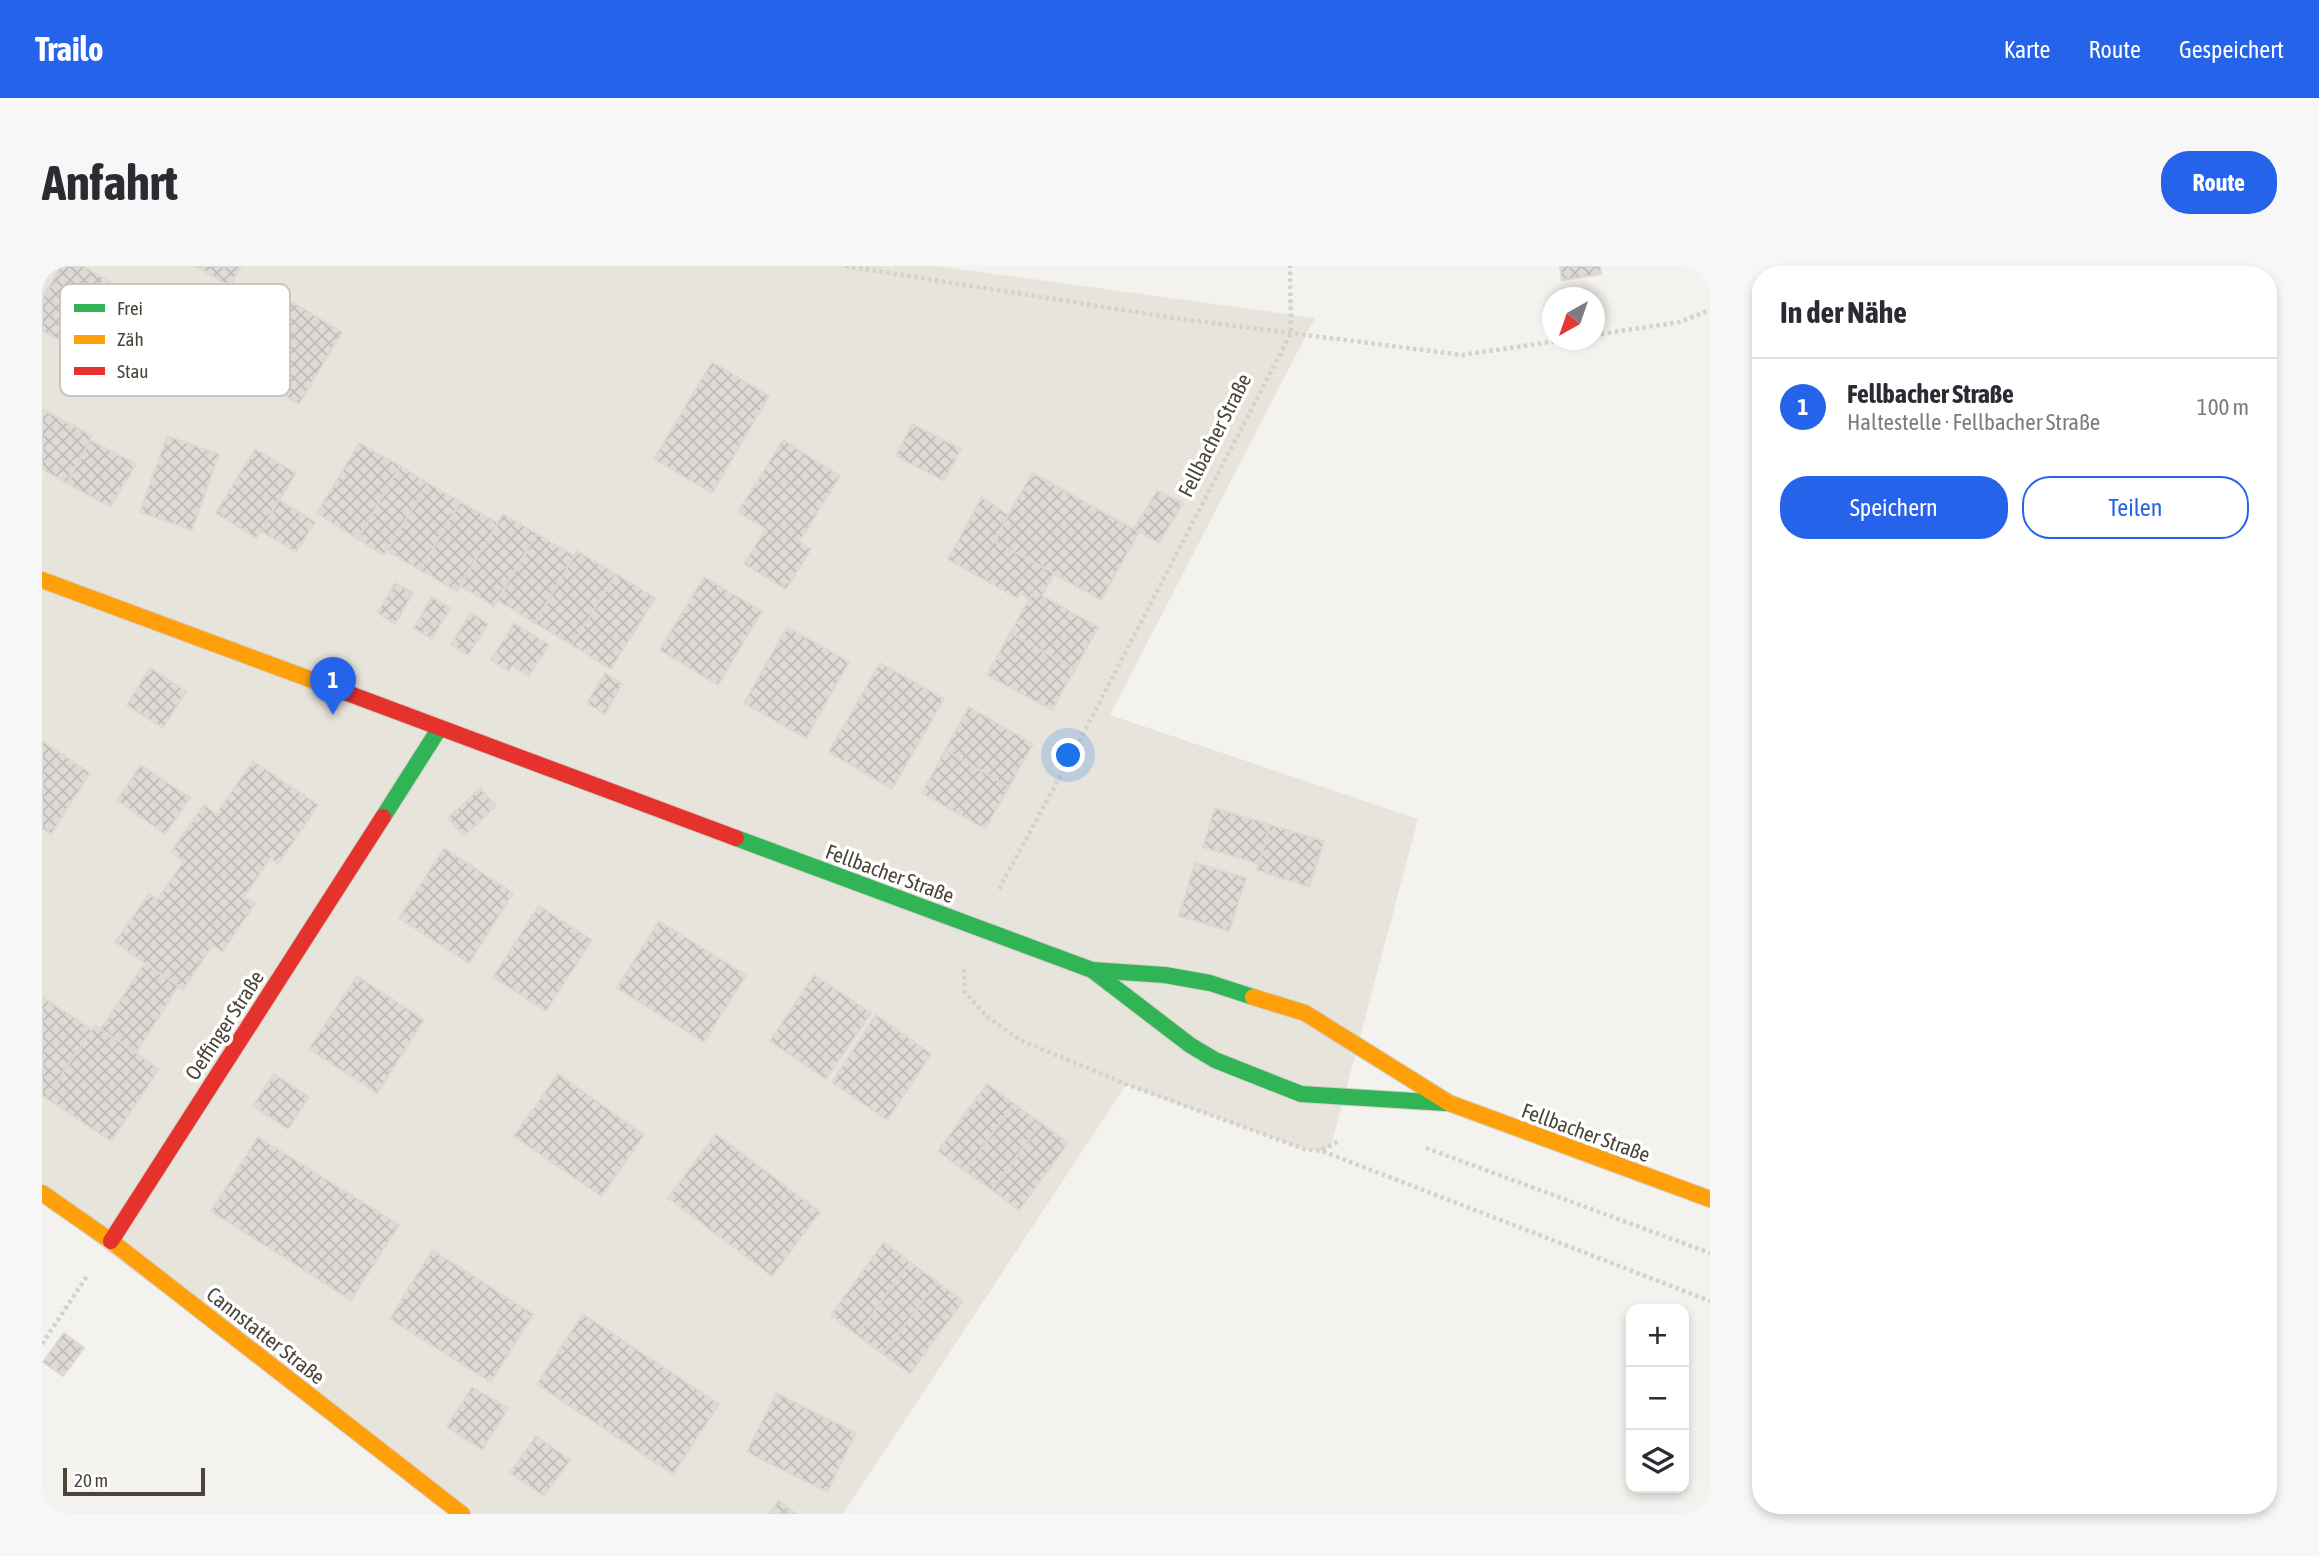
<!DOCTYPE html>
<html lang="de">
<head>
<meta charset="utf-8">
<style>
  body { margin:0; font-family:"Asap Condensed",sans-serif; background:#f7f7f7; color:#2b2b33 }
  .controls { position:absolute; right:21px; bottom:21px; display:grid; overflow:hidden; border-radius:14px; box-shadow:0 4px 10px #0003 }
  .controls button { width:63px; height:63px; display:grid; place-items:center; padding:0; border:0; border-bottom:2px solid #e1e1e2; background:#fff; color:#2b2b33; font:35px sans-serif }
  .compass { position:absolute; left:1500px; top:21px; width:63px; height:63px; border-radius:50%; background:#fff; box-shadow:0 4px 10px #0003; rotate:220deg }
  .scale { position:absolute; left:21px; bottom:18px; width:142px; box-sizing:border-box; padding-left:7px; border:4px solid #4b4439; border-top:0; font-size:19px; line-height:24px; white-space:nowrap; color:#4b4439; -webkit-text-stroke:5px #fff; paint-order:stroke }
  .you { position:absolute; left:1027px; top:490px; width:24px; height:24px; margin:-18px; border:5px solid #fff; border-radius:50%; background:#1a73e8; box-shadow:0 0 0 10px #1a73e833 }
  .badge { display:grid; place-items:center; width:46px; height:46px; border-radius:50%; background:#2563eb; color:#fff; font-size:23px; font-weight:700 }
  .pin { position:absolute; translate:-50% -58px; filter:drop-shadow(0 2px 4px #0008) }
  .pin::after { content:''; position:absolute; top:37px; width:24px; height:21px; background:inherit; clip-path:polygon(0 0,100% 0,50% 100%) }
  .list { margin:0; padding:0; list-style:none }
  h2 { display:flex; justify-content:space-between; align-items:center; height:91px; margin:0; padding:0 28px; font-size:30px }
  h2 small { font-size:23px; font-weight:400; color:#7c7c81 }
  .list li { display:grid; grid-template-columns:46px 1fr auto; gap:21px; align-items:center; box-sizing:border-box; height:98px; padding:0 28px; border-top:2px solid #e1e1e2 }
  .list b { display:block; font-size:26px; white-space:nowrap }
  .list p { margin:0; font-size:23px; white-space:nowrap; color:#7c7c81 }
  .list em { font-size:23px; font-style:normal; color:#7c7c81 }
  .actions { display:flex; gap:14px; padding:21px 28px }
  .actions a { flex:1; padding:16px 0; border:2px solid #2563eb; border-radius:28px; text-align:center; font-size:24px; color:#2563eb }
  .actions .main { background:#2563eb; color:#fff }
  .icon { flex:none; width:38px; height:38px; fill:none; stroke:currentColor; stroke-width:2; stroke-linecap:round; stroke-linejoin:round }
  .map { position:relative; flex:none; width:1668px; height:1248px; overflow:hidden; border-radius:28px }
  header { display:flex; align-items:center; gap:42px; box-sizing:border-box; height:98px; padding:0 35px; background:#2563eb; color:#fff }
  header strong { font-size:33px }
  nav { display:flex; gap:38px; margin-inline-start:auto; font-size:24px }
  .intro { display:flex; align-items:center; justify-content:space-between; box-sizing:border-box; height:168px; padding:0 42px }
  h1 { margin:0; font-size:49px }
  .button { padding:18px 32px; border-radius:28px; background:#2563eb; color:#fff; font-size:24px; font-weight:700 }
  main { display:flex; gap:42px; padding:0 42px }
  aside { flex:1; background:#fff; border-radius:28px; box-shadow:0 4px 10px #0003 }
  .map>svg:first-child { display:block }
  .residential { fill:#e7e4dc }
  .building { fill:url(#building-cross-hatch); stroke:#dcd9d4; stroke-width:2 }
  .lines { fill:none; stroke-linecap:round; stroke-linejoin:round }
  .fast-casing { stroke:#d3cfc5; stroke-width:18 }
  .slow-casing { stroke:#d3cfc5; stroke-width:18 }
  .jam-casing { stroke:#d3cfc5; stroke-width:18 }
  .path { stroke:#d3d2cc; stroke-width:4.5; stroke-dasharray:3.5 3.5; stroke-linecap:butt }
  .fast { stroke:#30b455; stroke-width:16 }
  .slow { stroke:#ff9f0a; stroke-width:16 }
  .jam { stroke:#e5322d; stroke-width:16 }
  .labels { text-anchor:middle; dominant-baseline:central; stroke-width:7; stroke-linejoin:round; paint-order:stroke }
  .street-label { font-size:21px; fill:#4b4439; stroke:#fff }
  .key { fill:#fff; stroke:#c9c7c4; stroke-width:2 }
  .key-label { font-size:19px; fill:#4b4439 }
</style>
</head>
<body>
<header>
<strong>Trailo</strong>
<nav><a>Karte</a><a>Route</a><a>Gespeichert</a></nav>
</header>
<div class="intro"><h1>Anfahrt</h1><a class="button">Route</a></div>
<main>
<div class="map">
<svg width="1668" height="1248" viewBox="0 0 1668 1248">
  <defs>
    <pattern id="building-cross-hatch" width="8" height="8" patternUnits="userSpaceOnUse" patternTransform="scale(1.75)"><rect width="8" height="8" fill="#dedbd6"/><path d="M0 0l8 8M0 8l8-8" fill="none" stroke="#c0bdb8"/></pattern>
  </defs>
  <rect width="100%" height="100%" fill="#f4f2ee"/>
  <path class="residential" d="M0,0H895L1273,52L1068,449L1376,553L1289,880L1280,885L1262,883L1084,819L801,1248H415L0,936Z"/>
  <g class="building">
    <path d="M19,0H40L95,31L57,97L0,64V33Z"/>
    <path d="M154,0H199L188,20Z"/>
    <path d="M1518,0H1558L1559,8L1520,14Z"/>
    <path d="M218,17L300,66L257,138L175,89Z"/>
    <path d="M670,96L727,130L670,227L612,193Z"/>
    <path d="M0,143L50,170L25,217L0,203Z"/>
    <path d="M870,158L919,183L902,215L854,190Z"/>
    <path d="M125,170L177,188L150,264L98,246Z"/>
    <path d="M48,174L94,198L68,241L25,217Z"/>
    <path d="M741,174L798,210L757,276L769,283L744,323L702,298L724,263L696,246Z"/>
    <path d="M317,177L358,200L316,273L275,247Z"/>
    <path d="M213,183L254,207L214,272L174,247Z"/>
    <path d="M358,200L386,217L342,289L316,273Z"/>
    <path d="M990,207L1097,266L1059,334L952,275Z"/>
    <path d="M386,217L418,236L378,304L345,285Z"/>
    <path d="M1115,225L1141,237L1117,277L1092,263Z"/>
    <path d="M940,231L966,249L952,275L1012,307L1000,330L992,325L987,333L978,327L975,332L906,293Z"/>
    <path d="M237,234L273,256L254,286L219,265Z"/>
    <path d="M418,236L456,257L415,325L378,304Z"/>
    <path d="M461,248L495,268L452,340L418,320Z"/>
    <path d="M495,268L532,290L493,357L455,334Z"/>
    <path d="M535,285L574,308L530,379L493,357Z"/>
    <path d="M574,308L613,332L569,403L530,379Z"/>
    <path d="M662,311L720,345L676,419L618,384Z"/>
    <path d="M353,317L371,327L353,358L336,347Z"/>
    <path d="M992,325L1056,361L1033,403L968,367Z"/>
    <path d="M390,331L408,342L390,373L372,362Z"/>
    <path d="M429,347L446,358L426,389L409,378Z"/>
    <path d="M472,357L507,379L487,410L470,400L467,405L449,394Z"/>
    <path d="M745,361L807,396L764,472L702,437Z"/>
    <path d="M968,367L1033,403L1010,444L945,409Z"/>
    <path d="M838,397L902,433L850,523L787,486Z"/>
    <path d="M108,402L144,425L121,462L85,439Z"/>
    <path d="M563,407L580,418L563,448L545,437Z"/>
    <path d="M927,441L991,478L967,521L903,484Z"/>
    <path d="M0,475L48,507L9,568L0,562Z"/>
    <path d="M903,484L967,521L943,563L880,527Z"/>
    <path d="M211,495L276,539L236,598L228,592L202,631L213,638L180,686L171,679L141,723L73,676L107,628L115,634L142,595L129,586L162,539L174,548Z"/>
    <path d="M99,499L148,532L123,568L75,534Z"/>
    <path d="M438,522L454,540L422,570L406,552Z"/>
    <path d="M1173,542L1228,559L1217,598L1161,581Z"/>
    <path d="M1228,559L1282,575L1267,621L1215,604Z"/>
    <path d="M402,582L471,627L427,697L357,652Z"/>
    <path d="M1153,597L1204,612L1187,665L1137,650Z"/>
    <path d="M497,640L550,674L504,745L451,711Z"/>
    <path d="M617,655L704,709L662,776L575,722Z"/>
    <path d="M103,697L136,720L94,787L59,763Z"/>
    <path d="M772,709L829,747L784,813L728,775Z"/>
    <path d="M315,710L382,754L335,827L267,783Z"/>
    <path d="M0,731L50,764L4,832L0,829Z"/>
    <path d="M834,749L889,788L845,854L790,816Z"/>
    <path d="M53,759L117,803L69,875L4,832Z"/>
    <path d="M232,808L267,831L246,863L211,840Z"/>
    <path d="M516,808L602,869L559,930L472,870Z"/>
    <path d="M945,818L972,838L923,905L896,885Z"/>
    <path d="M972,838L999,857L950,924L923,905Z"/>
    <path d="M999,857L1026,877L977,944L950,924Z"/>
    <path d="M674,868L778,946L730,1010L626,932Z"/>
    <path d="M216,871L357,959L309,1034L169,945Z"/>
    <path d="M842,976L868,996L815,1069L789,1049Z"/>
    <path d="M390,984L491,1048L449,1116L348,1053Z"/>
    <path d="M868,996L895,1016L841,1088L815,1069Z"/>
    <path d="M895,1016L921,1035L868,1107L841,1088Z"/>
    <path d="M541,1048L677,1138L631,1208L495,1118Z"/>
    <path d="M22,1067L42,1082L21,1110L1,1096Z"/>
    <path d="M430,1121L466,1142L440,1184L405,1161Z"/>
    <path d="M734,1127L814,1167L785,1226L705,1186Z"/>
    <path d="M494,1170L528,1194L502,1230L468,1207Z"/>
    <path d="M737,1235L754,1248H727Z"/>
  </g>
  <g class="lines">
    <defs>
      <g id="fast">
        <path d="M341,551L397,463"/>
        <path d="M694,572L1050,704L1123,709L1168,717L1211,731"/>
        <path d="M1050,704L1148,779L1173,794L1259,828L1404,837"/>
      </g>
      <g id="slow">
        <path d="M0,314L281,418"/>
        <path d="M1211,731L1263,747L1407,837L1668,933"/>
        <path d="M0,927L69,975L420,1248"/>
      </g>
      <g id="jam">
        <path d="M281,418L694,572"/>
        <path d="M69,975L341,551"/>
      </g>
    </defs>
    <use href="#fast" class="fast-casing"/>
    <use href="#slow" class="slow-casing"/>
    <use href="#jam" class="jam-casing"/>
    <g class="path">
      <path d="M803,0L1132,52L1420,89L1522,74"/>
      <path d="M1552,69L1638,56L1668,44"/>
      <path d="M957,623L1040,470L1249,67L1248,0"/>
      <path d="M922,703L923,726L944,750L978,774L1084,818L1262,883L1280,885L1668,1035"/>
      <path d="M1384,882L1668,987"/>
      <path d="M1280,884L1297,875"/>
      <path d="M0,1078L45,1010"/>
    </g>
    <use href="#fast" class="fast"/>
    <use href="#slow" class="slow"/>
    <use href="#jam" class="jam"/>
  </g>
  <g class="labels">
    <g class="street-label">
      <text transform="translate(1172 169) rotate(-63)">Fellbacher Straße</text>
      <text transform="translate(848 607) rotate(20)">Fellbacher Straße</text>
      <text transform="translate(182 759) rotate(-57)">Oeffinger Straße</text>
      <text transform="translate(1544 866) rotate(20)">Fellbacher Straße</text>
      <text transform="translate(224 1069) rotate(38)">Cannstatter Straße</text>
    </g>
  </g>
  <rect x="18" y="18" width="230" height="112" rx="10" class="key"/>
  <rect x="32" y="38" width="31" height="8" fill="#30b455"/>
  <rect x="32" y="69" width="31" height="9" fill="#ff9f0a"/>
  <rect x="32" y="101" width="31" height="8" fill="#e5322d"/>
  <g class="key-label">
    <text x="75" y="49">Frei</text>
    <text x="75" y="80">Zäh</text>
    <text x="75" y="112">Stau</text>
  </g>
</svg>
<div class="controls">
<button>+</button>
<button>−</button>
<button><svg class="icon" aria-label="layers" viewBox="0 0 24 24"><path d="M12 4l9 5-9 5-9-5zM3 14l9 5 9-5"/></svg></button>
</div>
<svg class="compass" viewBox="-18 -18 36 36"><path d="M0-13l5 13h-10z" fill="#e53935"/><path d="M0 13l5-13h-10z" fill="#7c7c81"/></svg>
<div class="scale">20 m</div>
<div class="you"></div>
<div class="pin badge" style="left:291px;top:449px">1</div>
</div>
<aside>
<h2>In der Nähe<small></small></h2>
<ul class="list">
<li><span class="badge">1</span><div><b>Fellbacher Straße</b><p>Haltestelle · Fellbacher Straße</p></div><em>100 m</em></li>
</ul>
<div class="actions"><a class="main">Speichern</a><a>Teilen</a></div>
</aside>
</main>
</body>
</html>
